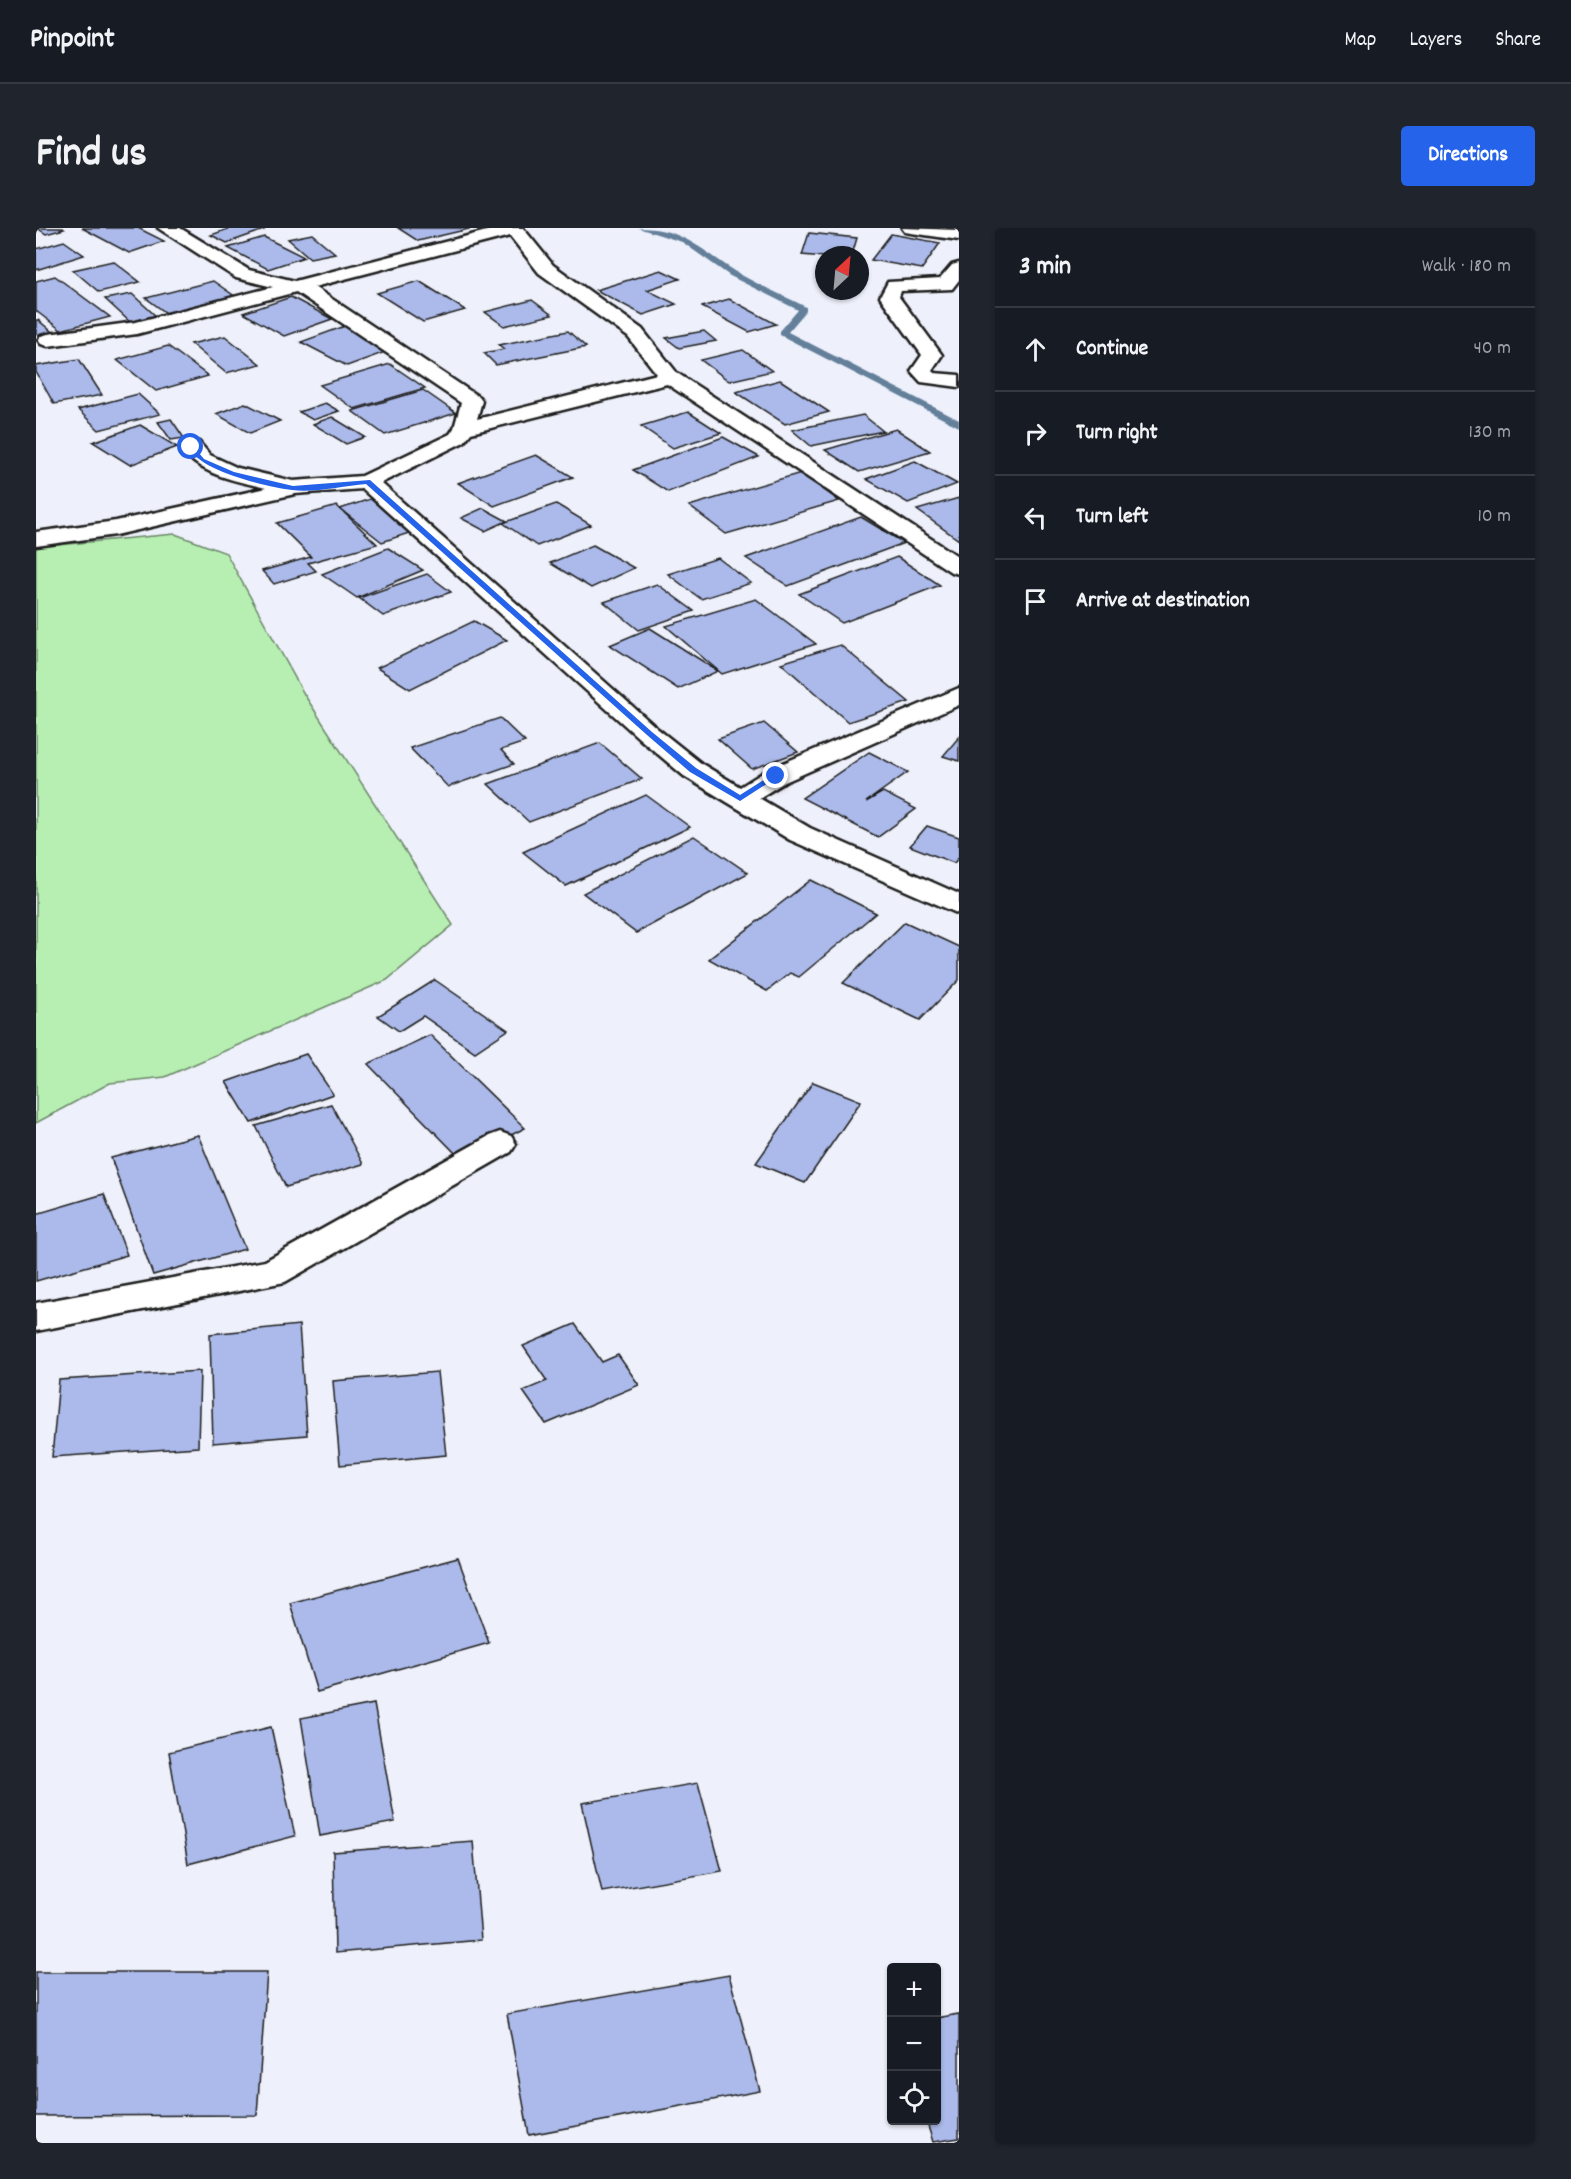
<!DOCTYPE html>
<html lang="en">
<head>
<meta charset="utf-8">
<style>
  body { margin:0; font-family:Dekko,sans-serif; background:#20242c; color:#f1f3f6 }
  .controls { position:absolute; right:18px; bottom:18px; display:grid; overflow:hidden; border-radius:6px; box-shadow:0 2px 4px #0004 }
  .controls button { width:54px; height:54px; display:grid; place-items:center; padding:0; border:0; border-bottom:2px solid #363941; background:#171b24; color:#f1f3f6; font:30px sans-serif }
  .compass { position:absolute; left:779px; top:18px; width:54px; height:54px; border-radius:50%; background:#171b24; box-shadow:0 2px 4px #0004; rotate:26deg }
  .stop { position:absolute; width:18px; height:18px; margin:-14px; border:4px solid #2563eb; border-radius:50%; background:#fff }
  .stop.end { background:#2563eb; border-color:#fff; box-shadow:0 2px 6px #0008 }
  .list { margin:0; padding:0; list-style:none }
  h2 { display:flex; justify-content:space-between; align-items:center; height:78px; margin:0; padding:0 24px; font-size:26px }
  h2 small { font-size:20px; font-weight:400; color:#9ea1a6 }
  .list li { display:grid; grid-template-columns:39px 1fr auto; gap:18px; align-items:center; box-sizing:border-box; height:84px; padding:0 24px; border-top:2px solid #363941 }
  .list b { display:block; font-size:22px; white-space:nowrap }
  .list em { font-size:20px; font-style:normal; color:#9ea1a6 }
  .icon { flex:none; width:33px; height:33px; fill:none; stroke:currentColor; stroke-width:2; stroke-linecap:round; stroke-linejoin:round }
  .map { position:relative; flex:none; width:923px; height:1915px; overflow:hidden; border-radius:6px }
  header { display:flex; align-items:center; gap:36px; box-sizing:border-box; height:84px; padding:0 30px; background:#171b24; border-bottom:2px solid #363941 }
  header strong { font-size:28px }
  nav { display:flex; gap:33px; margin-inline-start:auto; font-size:21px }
  .intro { display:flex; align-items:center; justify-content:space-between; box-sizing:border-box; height:144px; padding:0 36px }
  h1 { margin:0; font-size:42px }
  .button { padding:15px 27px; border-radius:6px; background:#2563eb; color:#fff; font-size:21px; font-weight:700 }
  main { display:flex; gap:36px; padding:0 36px }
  aside { flex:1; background:#171b24; border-radius:6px; box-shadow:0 2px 4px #0004 }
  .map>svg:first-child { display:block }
  .green { fill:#b7efb2; stroke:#6a8667; stroke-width:1.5 }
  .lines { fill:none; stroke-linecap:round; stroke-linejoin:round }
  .stream { fill:#637f9a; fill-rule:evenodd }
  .building { fill:#abbaea; stroke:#1c1c1c; stroke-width:1.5 }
  .street-casing { stroke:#1c1c1c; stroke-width:5 }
  .street { fill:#fff; fill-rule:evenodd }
  .route { fill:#2563eb }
</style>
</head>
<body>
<header>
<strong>Pinpoint</strong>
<nav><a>Map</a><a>Layers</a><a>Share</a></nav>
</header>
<div class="intro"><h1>Find us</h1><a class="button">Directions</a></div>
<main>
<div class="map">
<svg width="923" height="1915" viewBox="0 0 923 1915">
  <rect width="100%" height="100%" fill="#eef1fb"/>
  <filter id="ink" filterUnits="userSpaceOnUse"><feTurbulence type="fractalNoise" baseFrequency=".0167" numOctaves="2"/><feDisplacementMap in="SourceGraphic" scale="12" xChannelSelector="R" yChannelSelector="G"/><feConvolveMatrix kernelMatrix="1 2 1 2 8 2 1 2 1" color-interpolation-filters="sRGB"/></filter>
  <g filter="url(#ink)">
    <path class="green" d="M139,306L190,325L268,466L417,697L351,752L129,849L74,855L0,895V319Z"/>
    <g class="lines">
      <path class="stream" d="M602,0C646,0 664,21 699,43C721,57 747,67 770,79V83L752,104L923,192V199L744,107V103L762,82L694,48L646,14Z"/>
    </g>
    <g class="building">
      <path d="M1,0H26L28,1L10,6Z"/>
      <path d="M46,0H102L128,13L93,25Z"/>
      <path d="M195,0H224L228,2L191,15L175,7Z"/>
      <path d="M362,0H431L433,1L382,13Z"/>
      <path d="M773,5L821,10L816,27H788V29L766,27Z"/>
      <path d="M276,6L299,25L274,30L252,11Z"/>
      <path d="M855,6L904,15L886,41L835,32Z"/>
      <path d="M228,9L268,29L232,41L192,20Z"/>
      <path d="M28,13L48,27L0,42V21Z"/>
      <path d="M77,33L104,54L63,64L37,42Z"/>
      <path d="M625,42L644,51L611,62L640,76L607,87L560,62Z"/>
      <path d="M19,48L74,89L25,102L0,83V53Z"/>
      <path d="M177,53L200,69L133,87L110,70Z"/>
      <path d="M383,53L429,82L387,94L341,65Z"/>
      <path d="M96,66L121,89L95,95L69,71Z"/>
      <path d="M255,69L296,91L248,108L207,85Z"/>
      <path d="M693,71L740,96L713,104L666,79Z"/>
      <path d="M496,72L516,87L468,98L449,84Z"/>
      <path d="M0,92H2L21,108L6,111L0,106Z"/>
      <path d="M309,98L355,122L311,138L265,114Z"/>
      <path d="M532,103L550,119L460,137L448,125L468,121L463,117Z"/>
      <path d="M668,103L680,113L643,120L630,110Z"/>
      <path d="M189,108L224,136L190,145L155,116Z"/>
      <path d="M132,118L172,148L120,163L81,132Z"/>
      <path d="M707,122L736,143L693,153L665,132Z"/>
      <path d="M43,131L66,167L18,176L0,144V138Z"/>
      <path d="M354,136L389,160L318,181L284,157Z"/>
      <path d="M744,152L793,184L749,196L700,164Z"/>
      <path d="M387,162L420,185L349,207L316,183Z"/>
      <path d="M102,166L124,186L63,202L42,182Z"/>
      <path d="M209,175L244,193L214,205L180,186Z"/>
      <path d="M289,175L303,183L277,192L263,184Z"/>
      <path d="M652,184L685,205L637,220L605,198Z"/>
      <path d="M827,187L847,203L775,218L756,202Z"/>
      <path d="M296,189L329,209L310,216L277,196Z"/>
      <path d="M135,191L148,210L135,212L122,194Z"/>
      <path d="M104,197L141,219L94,237L57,214Z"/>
      <path d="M860,201L894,223L823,244L789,222Z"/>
      <path d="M687,209L723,229L632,264L597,242Z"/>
      <path d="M500,227L537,249L458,278L422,255Z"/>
      <path d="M879,233L921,256L872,275L830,251Z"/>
      <path d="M765,245L803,273L690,306L653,278Z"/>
      <path d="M337,270L379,303L346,314L304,281Z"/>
      <path d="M923,270V312L881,282Z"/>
      <path d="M520,276L555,297L501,318L467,295Z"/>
      <path d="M301,278L341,316L272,335L280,343L238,356L226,343L275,329L241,295Z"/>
      <path d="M447,280L471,293L449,303L425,290Z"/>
      <path d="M825,289L868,315L752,358L710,330Z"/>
      <path d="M557,317L598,340L555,360L514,335Z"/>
      <path d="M352,320L387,342L321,370L286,346Z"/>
      <path d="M861,329L904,357L806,395L763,366Z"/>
      <path d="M682,330L715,355L665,371L632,346Z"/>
      <path d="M391,346L415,364L347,388L323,370Z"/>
      <path d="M621,356L658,383L603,402L568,374Z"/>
      <path d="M720,371L780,416L686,446L630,398Z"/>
      <path d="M438,393L471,412L374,461L341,440Z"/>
      <path d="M614,400L682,443L642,461L574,417Z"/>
      <path d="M804,417L873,474L812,494L745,435Z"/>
      <path d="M464,490L489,514L465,522L478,536L412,559L374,520Z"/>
      <path d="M728,495L762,524L716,541L682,511Z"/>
      <path d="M923,509V533L907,528Z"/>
      <path d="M564,515L606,551L493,594L452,556Z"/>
      <path d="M833,524L872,544L830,574L847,564L880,581L842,609L766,570Z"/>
      <path d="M610,567L654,599L530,658L487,624Z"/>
      <path d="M891,598L923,609V629L918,635L874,618Z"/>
      <path d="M658,608L712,645L600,705L547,665Z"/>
      <path d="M775,652L840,685L763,749L754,745L731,763L673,731Z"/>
      <path d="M869,694L923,719V752L884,792L807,755Z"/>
      <path d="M399,752L472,802L439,824L387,788L363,803L342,788Z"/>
      <path d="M394,807L489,900L426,932L332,836Z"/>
      <path d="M270,826L297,866L215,895L190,854Z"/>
      <path d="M777,854L825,873L769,955L720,935Z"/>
      <path d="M295,876L327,936L250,959L220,898Z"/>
      <path d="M162,907L209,1021L117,1047L75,930Z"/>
      <path d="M68,966L91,1027L0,1053V986Z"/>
      <path d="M539,1096L566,1134L582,1127L603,1157L510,1196L487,1163L511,1153L487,1118Z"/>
      <path d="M263,1097L271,1207L177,1215L174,1106Z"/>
      <path d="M164,1143L162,1219L16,1229L23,1152Z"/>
      <path d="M401,1144L410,1227L304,1237L297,1153Z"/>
      <path d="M422,1330L453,1415L281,1464L254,1375Z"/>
      <path d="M338,1476L359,1594L284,1608L265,1490Z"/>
      <path d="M235,1499L259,1608L152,1636L133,1524Z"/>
      <path d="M662,1555L686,1643L566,1664L546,1575Z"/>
      <path d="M437,1613L445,1712L299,1725L297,1624Z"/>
      <path d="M0,1744H231L221,1887L0,1888Z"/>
      <path d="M693,1747L724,1863L493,1907L471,1786Z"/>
      <path d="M923,1786V1910L897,1914L890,1892H900V1790Z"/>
    </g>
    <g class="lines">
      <defs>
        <g id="street">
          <path d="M122,0H144L213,42L259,53L462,0H487L517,37L606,101L641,145L923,329V346L915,344L631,156L435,205L428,214L345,255L622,501L666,536L704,559L731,542L923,460V477L749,554L723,570L774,600L923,666V686L754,612L648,548L604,511L326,261L259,266L80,307L0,318V304L80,293L230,260C198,252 164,248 144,219L147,214L155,213L163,214L174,227L202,240L257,253L326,248L414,206L418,200L425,175L260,64L101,106L12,118L5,116L2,112L5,108L12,106L100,94L237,59L200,50ZM474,8L503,45L592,109L621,146L441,191L446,173L443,169L278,59Z"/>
          <path d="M866,0L923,2V12L875,5L869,4Z"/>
          <path d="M923,35V52L916,61L865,63L863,69L906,127L896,142L898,145L923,147V159L885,154L875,143L886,127L844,69L852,54L904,51L916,37Z"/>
          <path d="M464,904L475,908L480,916L475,924L249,1054L0,1103V1075L229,1033L453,908Z"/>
        </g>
      </defs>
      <use href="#street" class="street-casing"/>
      <use href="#street" class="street"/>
    </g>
  </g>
  <path class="route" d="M153,218H157L168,231L198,244L257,258L334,252L616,504L660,540L704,567L737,546L743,548L704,573L654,544L611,507L330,256C308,258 277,265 256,262C231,259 159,242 153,218Z"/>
</svg>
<div class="controls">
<button>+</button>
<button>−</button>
<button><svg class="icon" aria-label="locate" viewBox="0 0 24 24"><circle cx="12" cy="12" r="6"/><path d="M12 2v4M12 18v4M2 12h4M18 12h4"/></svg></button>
</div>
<svg class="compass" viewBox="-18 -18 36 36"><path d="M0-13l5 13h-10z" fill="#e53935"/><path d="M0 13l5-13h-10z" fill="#9ea1a6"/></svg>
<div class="stop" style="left:155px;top:219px"></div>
<div class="stop end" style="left:740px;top:548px"></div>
</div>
<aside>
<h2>3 min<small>Walk · 180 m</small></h2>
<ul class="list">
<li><svg class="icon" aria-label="ahead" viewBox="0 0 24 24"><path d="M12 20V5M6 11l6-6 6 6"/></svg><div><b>Continue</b></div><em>40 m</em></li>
<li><svg class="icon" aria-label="right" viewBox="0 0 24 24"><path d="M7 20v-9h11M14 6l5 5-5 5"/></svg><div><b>Turn right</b></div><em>130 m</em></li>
<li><svg class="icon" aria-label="left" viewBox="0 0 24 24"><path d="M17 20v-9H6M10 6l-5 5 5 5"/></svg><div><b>Turn left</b></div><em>10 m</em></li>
<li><svg class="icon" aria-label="arrive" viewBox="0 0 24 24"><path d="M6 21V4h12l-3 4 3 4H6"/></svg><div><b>Arrive at destination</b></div></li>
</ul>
</aside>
</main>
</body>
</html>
